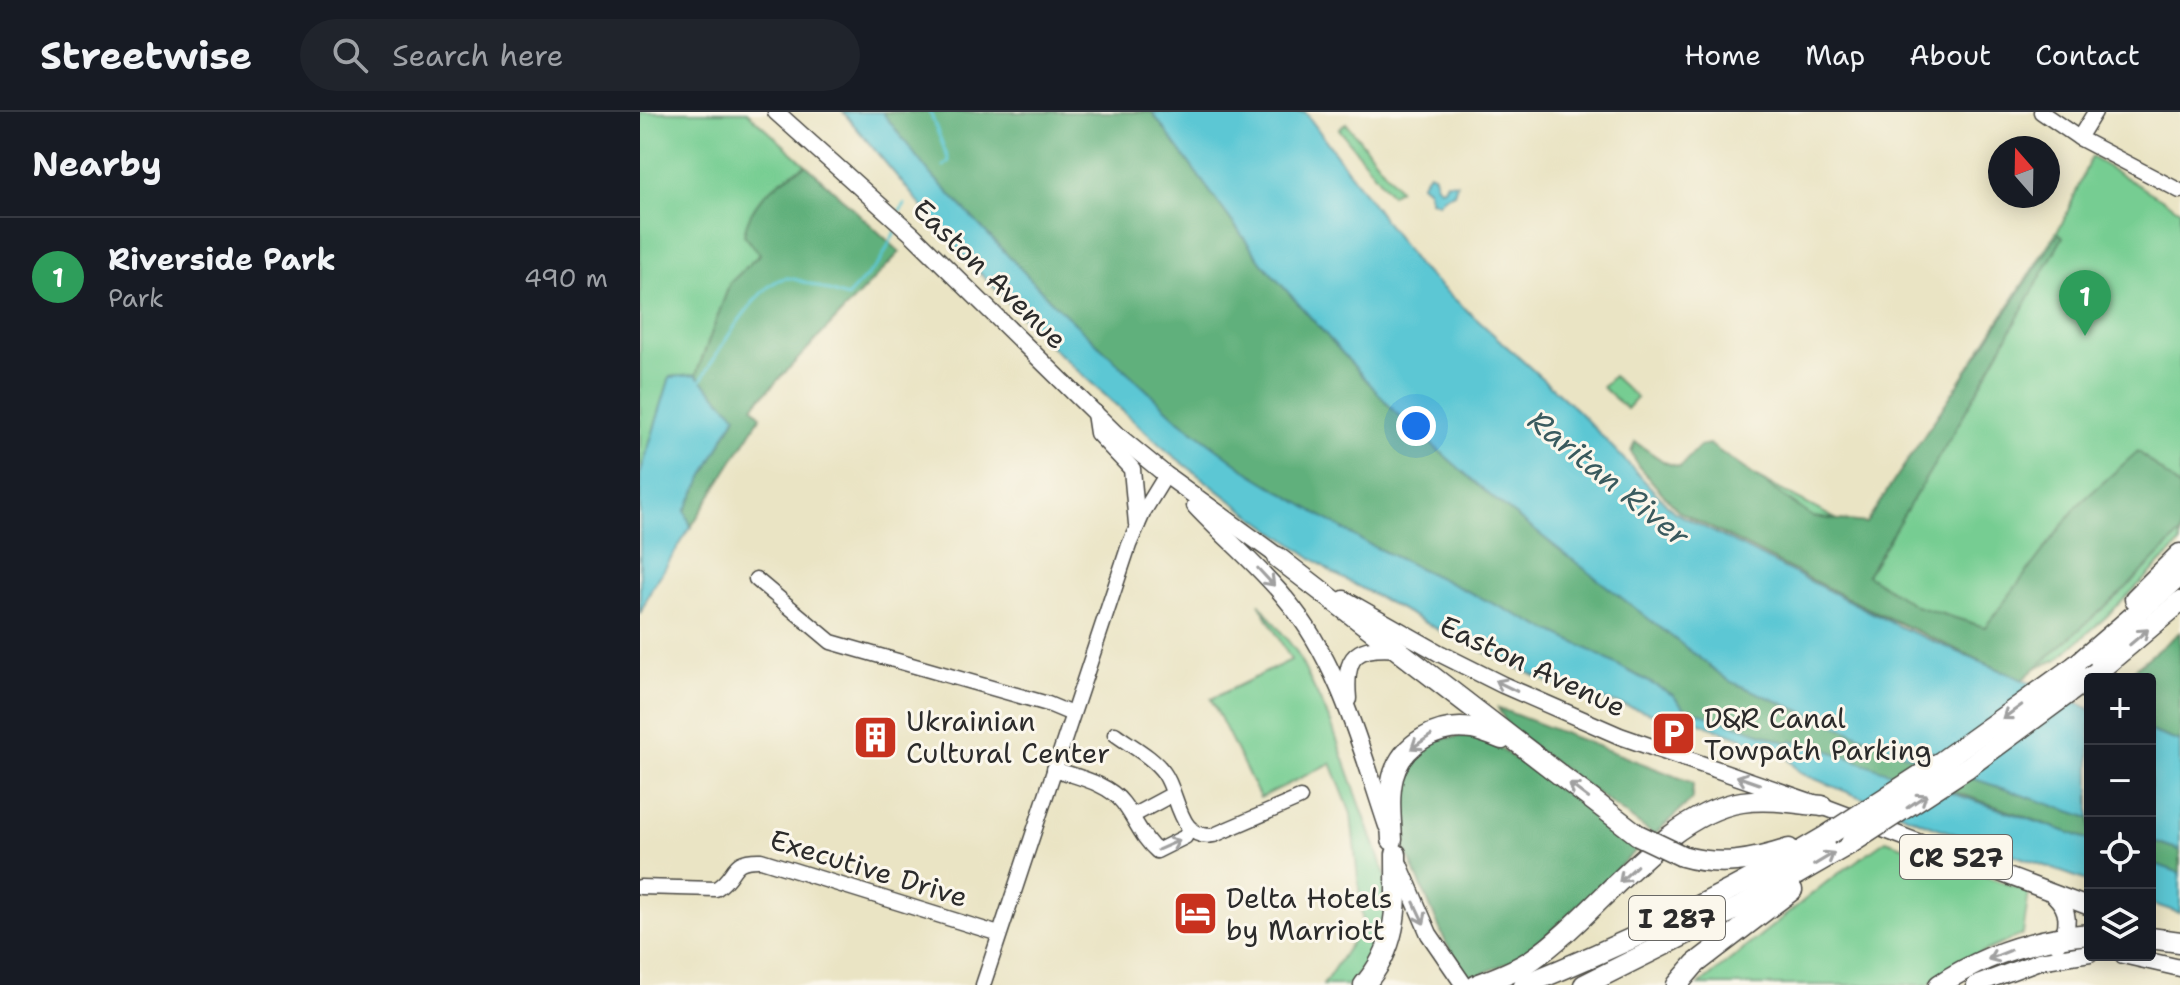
<!DOCTYPE html>
<html lang="en">
<head>
<meta charset="utf-8">
<style>
  body { margin:0; font-family:"Shantell Sans",sans-serif; background:#20242c; color:#f1f3f6 }
  .controls { position:absolute; right:24px; bottom:24px; display:grid; overflow:hidden; border-radius:8px; box-shadow:0 4px 20px #0003 }
  .controls button { width:72px; height:72px; display:grid; place-items:center; padding:0; border:0; border-bottom:2px solid #363941; background:#171b24; color:#f1f3f6; font:40px sans-serif }
  .compass { position:absolute; left:1348px; top:24px; width:72px; height:72px; border-radius:50%; background:#171b24; box-shadow:0 4px 20px #0003; rotate:340deg }
  .you { position:absolute; left:776px; top:314px; width:28px; height:28px; margin:-20px; border:6px solid #fff; border-radius:50%; background:#1a73e8; box-shadow:0 0 0 12px #1a73e833 }
  .badge { display:grid; place-items:center; width:52px; height:52px; border-radius:50%; background:#0b8043; color:#fff; font-size:26px; font-weight:700 }
  .pin { position:absolute; translate:-50% -66px; filter:drop-shadow(0 2px 4px #0008) }
  .pin::after { content:''; position:absolute; top:42px; width:28px; height:24px; background:inherit; clip-path:polygon(0 0,100% 0,50% 100%) }
  .list { margin:0; padding:0; list-style:none }
  h2 { display:flex; justify-content:space-between; align-items:center; height:104px; margin:0; padding:0 32px; font-size:34px }
  h2 small { font-size:26px; font-weight:400; color:#9ea1a6 }
  .list li { display:grid; grid-template-columns:52px 1fr auto; gap:24px; align-items:center; box-sizing:border-box; height:120px; padding:0 32px; border-top:2px solid #363941 }
  .list b { display:block; font-size:30px; white-space:nowrap }
  .list p { margin:0; font-size:26px; white-space:nowrap; color:#9ea1a6 }
  .list em { font-size:26px; font-style:normal; color:#9ea1a6 }
  .icon { flex:none; width:44px; height:44px; fill:none; stroke:currentColor; stroke-width:2; stroke-linecap:round; stroke-linejoin:round }
  .map { position:relative; flex:none; width:1540px; height:873px; overflow:hidden }
  header { display:flex; align-items:center; gap:48px; box-sizing:border-box; height:112px; padding:0 40px; background:#171b24; border-bottom:2px solid #363941 }
  header strong { font-size:38px }
  nav { display:flex; gap:44px; margin-inline-start:auto; font-size:28px }
  .search { width:560px; height:72px; background:#20242c; display:flex; align-items:center; gap:20px; box-sizing:border-box; padding:0 28px; border-radius:44px; color:#9ea1a6; font-size:30px }
  main { display:flex }
  aside { flex:1; background:#171b24 }
  .map>svg:first-child { display:block }
  .green { fill:#76cd92; stroke:#507c5e; stroke-width:2 }
  .forest { fill:#60b07c; stroke:#466e54; stroke-width:2 }
  .water { fill:#5bc7d4; stroke:#437980; stroke-width:2 }
  .lines { fill:none; stroke-linecap:round; stroke-linejoin:round }
  .stream { stroke:#5bc7d4; stroke-width:3 }
  .minor-casing { stroke:#484742; stroke-width:17 }
  .major-casing { stroke:#484742; stroke-width:19 }
  .highway-casing { stroke:#484742; stroke-width:23 }
  .minor { stroke:#fff; stroke-width:14 }
  .major { stroke:#fff; stroke-width:16 }
  .highway { stroke:#fff; stroke-width:20 }
  .highway-bridge-casing { stroke:#484742; stroke-width:23; stroke-linecap:butt }
  .highway-bridge { stroke:#fff; stroke-width:20 }
  .oneway { stroke:#a0a0a0 }
  .labels { text-anchor:middle; dominant-baseline:central; stroke-width:6; stroke-linejoin:round; paint-order:stroke }
  .shield { fill:#fbf7ec; stroke:#696865; stroke-width:2 }
  .shield-label { font-size:26px; font-weight:bold; fill:#2b2b2b }
  .street-label { font-size:28px; fill:#2b2b2b; stroke:#fbf7ec }
  .poi-label { font-size:28px; fill:#2b2b2b; stroke:#fbf7ec; text-anchor:start }
  .water-label { font-size:30px; font-style:italic; fill:#395a5e; stroke:#fbf7ec }
</style>
</head>
<body>
<header>
<strong>Streetwise</strong>
<div class="search"><svg class="icon" aria-label="search" viewBox="0 0 24 24"><circle cx="10" cy="10" r="6"/><path d="M15 15l6 6"/></svg>Search here</div>
<nav><a>Home</a><a>Map</a><a>About</a><a>Contact</a></nav>
</header>
<main>
<aside>
<h2>Nearby<small></small></h2>
<ul class="list">
<li><span class="badge" style="background:#2e9e5b">1</span><div><b>Riverside Park</b><p>Park</p></div><em>490 m</em></li>
</ul>
</aside>
<div class="map">
<svg width="1540" height="873" viewBox="0 0 1540 873">
  <rect width="100%" height="100%" fill="#fbf7ec"/>
  <filter id="ink" filterUnits="userSpaceOnUse"><feTurbulence type="fractalNoise" baseFrequency=".0125" numOctaves="2"/><feDisplacementMap in="SourceGraphic" scale="16" xChannelSelector="R" yChannelSelector="G"/><feConvolveMatrix kernelMatrix="1 2 1 2 8 2 1 2 1" color-interpolation-filters="sRGB"/></filter>
  <filter id="wash" filterUnits="userSpaceOnUse"><feTurbulence type="fractalNoise" baseFrequency=".006" numOctaves="4" result="noise"/><feDisplacementMap in="SourceGraphic" scale="32" xChannelSelector="R" yChannelSelector="G"/><feGaussianBlur stdDeviation="1.8" result="paint"/><feColorMatrix in="noise" values="0 0 0 0 0 0 0 0 0 0 0 0 0 0 0 0 0 1.4 0 .05"/><feComposite in="paint" operator="in"/></filter>
  <g filter="url(#wash)">
    <rect width="100%" height="100%" fill="#eae4c4"/>
    <g class="green">
      <path d="M0,0H107L166,53C137,69 110,89 105,123L120,142L90,171L56,263L30,265L0,363Z"/>
      <path d="M706,11L759,77L751,83L699,17Z"/>
      <path d="M1451,45L1540,98V432L1466,505L1418,547L1379,562L1221,495L1032,389L1069,340L1222,421L1424,108Z"/>
      <path d="M973,264L997,286L987,297L962,275Z"/>
      <path d="M619,491L656,539L691,611L750,777L746,821L710,873H683L723,813L711,702L691,651L620,686L571,587L651,548Z"/>
      <path d="M1246,728L1389,780L1383,822L1339,842L1287,873H1059L1188,769Z"/>
    </g>
    <g class="forest">
      <path d="M242,0H512L623,152L754,299L853,386L1089,569L1279,648L1450,706V728L1324,683L1148,631L1042,595L1033,583L944,535L726,431L610,361L540,309L413,191L287,58Z"/>
      <path d="M166,53L260,140L113,294L121,304L51,415L45,399L96,304L56,263L90,171L120,142L104,123C110,89 137,69 166,53Z"/>
      <path d="M1419,121L1423,125L1314,320L1227,463L1276,494L1345,515L1438,393L1498,339L1540,376V422L1486,476L1382,568L1223,494L1038,399L998,354L991,340L995,330L1026,351L1040,355L1060,334L1069,332L1173,405L1226,411Z"/>
      <path d="M1540,520V630L1510,619V567H1482Z"/>
      <path d="M858,596L1053,671L1052,687L1014,723L871,619Z"/>
      <path d="M839,622L1001,734L886,843L830,867L806,831L761,727L766,675L774,646L799,627Z"/>
      <path d="M1510,728L1540,738V761L1510,750Z"/>
    </g>
    <g class="water">
      <path d="M203,0H242L287,58L413,191L540,309L610,361L726,431L944,535L1033,583L1043,595L1148,631L1152,628C1189,636 1222,652 1257,663C1322,684 1386,706 1450,728V770L1284,711L1160,661L1144,642L1040,603L1032,607L919,575L810,524L693,461L593,390L527,339L407,231L321,141Z"/>
      <path d="M512,0H665L778,154L938,299L1034,400L1258,514L1450,597V706L1279,648L1089,569L853,386L754,299L623,152Z"/>
      <path d="M789,61L795,64L796,73L800,77L804,76L807,70L817,71L814,81L804,85L798,91L790,88L788,78L781,72Z"/>
      <path d="M56,263L96,303L45,399L51,415L11,478L0,502V363L30,265Z"/>
      <path d="M1510,619L1540,630V738L1510,728Z"/>
      <path d="M1510,750L1540,761V801L1510,791Z"/>
    </g>
    <g class="lines">
      <g class="stream">
        <path d="M290,0L309,49L304,54"/>
        <path d="M260,99L265,92"/>
        <path d="M61,268C74,246 120,166 147,166C159,166 193,181 207,185L240,150L255,120"/>
      </g>
    </g>
  </g>
  <g filter="url(#ink)">
    <g class="lines">
      <defs>
        <g id="minor">
          <path d="M1401,0L1439,26L1540,79"/>
          <path d="M1439,26L1455,0"/>
          <path d="M116,467L191,530L408,592L432,602"/>
          <path d="M475,622C491,634 513,645 524,661C539,681 538,730 574,723L660,686"/>
          <path d="M414,657C437,665 468,671 483,691C496,708 501,725 517,739L545,725L550,716"/>
          <path d="M492,704L533,682"/>
          <path d="M0,775L76,777C99,762 88,747 121,748L359,822"/>
          <path d="M343,873L489,433L504,399L526,363"/>
        </g>
        <g id="major">
          <path d="M136,0L273,123L476,322L526,363L647,451"/>
          <path d="M455,301L458,321L492,357L497,412"/>
          <path d="M555,394C584,425 618,453 645,486C699,549 721,637 747,714"/>
          <path d="M704,487L799,541L863,573L980,624L1182,694L1450,795"/>
          <path d="M708,587C704,542 716,533 760,537"/>
          <path d="M759,752L789,822L824,873"/>
          <path d="M1414,783C1430,798 1431,815 1417,832"/>
          <path d="M1483,843L1540,856"/>
          <path d="M1335,873L1399,849L1450,841"/>
        </g>
        <g id="highway">
          <path d="M637,445L998,723"/>
          <path d="M1495,487L1540,442"/>
          <path d="M1435,554L1540,464"/>
          <path d="M1457,560L1540,490"/>
          <path d="M752,728C751,707 748,685 753,665C762,631 798,612 832,617C842,619 852,623 862,627"/>
          <path d="M1042,744C1080,755 1112,749 1149,737"/>
          <path d="M1510,826L1540,830"/>
          <path d="M724,873C760,832 756,792 756,742"/>
          <path d="M837,873C855,866 876,859 893,847C957,803 1024,702 1102,690C1128,686 1156,691 1182,694"/>
          <path d="M884,873C990,830 1091,781 1188,723"/>
          <path d="M944,873L1100,795L1211,731"/>
          <path d="M1037,873L1055,852L1152,778"/>
          <path d="M1299,873C1344,843 1396,826 1450,822"/>
        </g>
      </defs>
      <use href="#minor" class="minor-casing"/>
      <use href="#major" class="major-casing"/>
      <use href="#highway" class="highway-casing"/>
      <use href="#minor" class="minor"/>
      <use href="#major" class="major"/>
      <use href="#highway" class="highway"/>
      <defs>
        <g id="highway-bridge">
          <path d="M998,723L1042,744"/>
          <path d="M1188,723L1301,650L1435,554"/>
          <path d="M1211,731L1328,655L1457,560"/>
        </g>
      </defs>
      <use href="#highway-bridge" class="highway-bridge-casing"/>
      <use href="#highway-bridge" class="highway-bridge"/>
    </g>
    <defs><path id="oneway-shaft" d="M-6 0H5M1.5-3L5.5 0L1.5 3" fill="none" stroke-width="1.6" stroke-linecap="round" stroke-linejoin="round" transform="scale(2)"/></defs>
    <g class="oneway">
      <use href="#oneway-shaft" transform="translate(626 465) rotate(47)"/>
      <use href="#oneway-shaft" transform="translate(1499 525) rotate(-40)"/>
      <use href="#oneway-shaft" transform="translate(866 574) rotate(-154)"/>
      <use href="#oneway-shaft" transform="translate(1372 600) rotate(144)"/>
      <use href="#oneway-shaft" transform="translate(781 630) rotate(146)"/>
      <use href="#oneway-shaft" transform="translate(1108 668) rotate(-161)"/>
      <use href="#oneway-shaft" transform="translate(939 679) rotate(-143)"/>
      <use href="#oneway-shaft" transform="translate(1277 689) rotate(-34)"/>
      <use href="#oneway-shaft" transform="translate(529 733) rotate(-24)"/>
      <use href="#oneway-shaft" transform="translate(1184 747) rotate(-31)"/>
      <use href="#oneway-shaft" transform="translate(988 762) rotate(137)"/>
      <use href="#oneway-shaft" transform="translate(779 801) rotate(65)"/>
      <use href="#oneway-shaft" transform="translate(1359 843) rotate(158)"/>
    </g>
  </g>
  <defs>
    <symbol id="parking-square" viewBox="-11 -11 22 22"><rect x="-9" y="-9" width="18" height="18" rx="4" fill="#c8321e" stroke="#fbf7ec"/><path d="M-3.5-5.5H1a3.5 3.5 0 0 1 0 7H-1V5.5H-3.5ZM-1-3.4V-.6H.8a1.4 1.4 0 0 0 0-2.8Z" fill="#fff"/></symbol>
    <symbol id="building-square" viewBox="-11 -11 22 22"><rect x="-9" y="-9" width="18" height="18" rx="4" fill="#c8321e" stroke="#fbf7ec"/><path d="M-4-6H4V6H1V3H-1V6H-4ZM-2.5-4.3h1.7v1.8h-1.7ZM.8-4.3h1.7v1.8H.8ZM-2.5-1h1.7V.8h-1.7ZM.8-1h1.7V.8H.8Z" fill="#fff"/></symbol>
    <symbol id="hotel-square" viewBox="-11 -11 22 22"><rect x="-9" y="-9" width="18" height="18" rx="4" fill="#c8321e" stroke="#fbf7ec"/><path d="M-6-4.5h1.5V1H6V5H4.5V3h-9V5H-6ZM-4 0a1.8 1.8 0 1 1 3.6 0ZM.5 0V-2.5h3Q6-2.5 6 0Z" fill="#fff"/></symbol>
  </defs>
  <g fill-rule="evenodd">
    <use href="#parking-square" x="1008" y="596" width="51" height="51"/>
    <use href="#building-square" x="210" y="600" width="51" height="51"/>
    <use href="#hotel-square" x="530" y="776" width="51" height="51"/>
  </g>
  <g class="labels">
    <g class="shield">
      <rect x="1260" y="723" width="112" height="44" rx="6"/>
      <rect x="989" y="784" width="96" height="44" rx="6"/>
    </g>
    <g class="shield-label">
      <text x="1316" y="745">CR 527</text>
      <text x="1037" y="806">I 287</text>
    </g>
    <g class="street-label">
      <text transform="translate(350 162) rotate(44)">Easton Avenue</text>
      <text transform="translate(893 554) rotate(25)">Easton Avenue</text>
      <text transform="translate(229 756) rotate(17)">Executive Drive</text>
    </g>
    <g class="poi-label">
      <text x="1064" y="606">D&amp;R Canal<tspan x="1064" dy="32">Towpath Parking</tspan></text>
      <text x="266" y="609">Ukrainian<tspan x="266" dy="32">Cultural Center</tspan></text>
      <text x="586" y="786">Delta Hotels<tspan x="586" dy="32">by Marriott</tspan></text>
    </g>
    <g class="water-label">
      <text transform="translate(969 366) rotate(39)">Raritan River</text>
    </g>
  </g>
</svg>
<div class="controls">
<button>+</button>
<button>−</button>
<button><svg class="icon" aria-label="locate" viewBox="0 0 24 24"><circle cx="12" cy="12" r="6"/><path d="M12 2v4M12 18v4M2 12h4M18 12h4"/></svg></button>
<button><svg class="icon" aria-label="layers" viewBox="0 0 24 24"><path d="M12 4l9 5-9 5-9-5zM3 14l9 5 9-5"/></svg></button>
</div>
<svg class="compass" viewBox="-18 -18 36 36"><path d="M0-13l5 13h-10z" fill="#e53935"/><path d="M0 13l5-13h-10z" fill="#9ea1a6"/></svg>
<div class="you"></div>
<div class="pin badge" style="left:1445px;top:224px;background:#2e9e5b">1</div>
</div>
</main>
</body>
</html>
